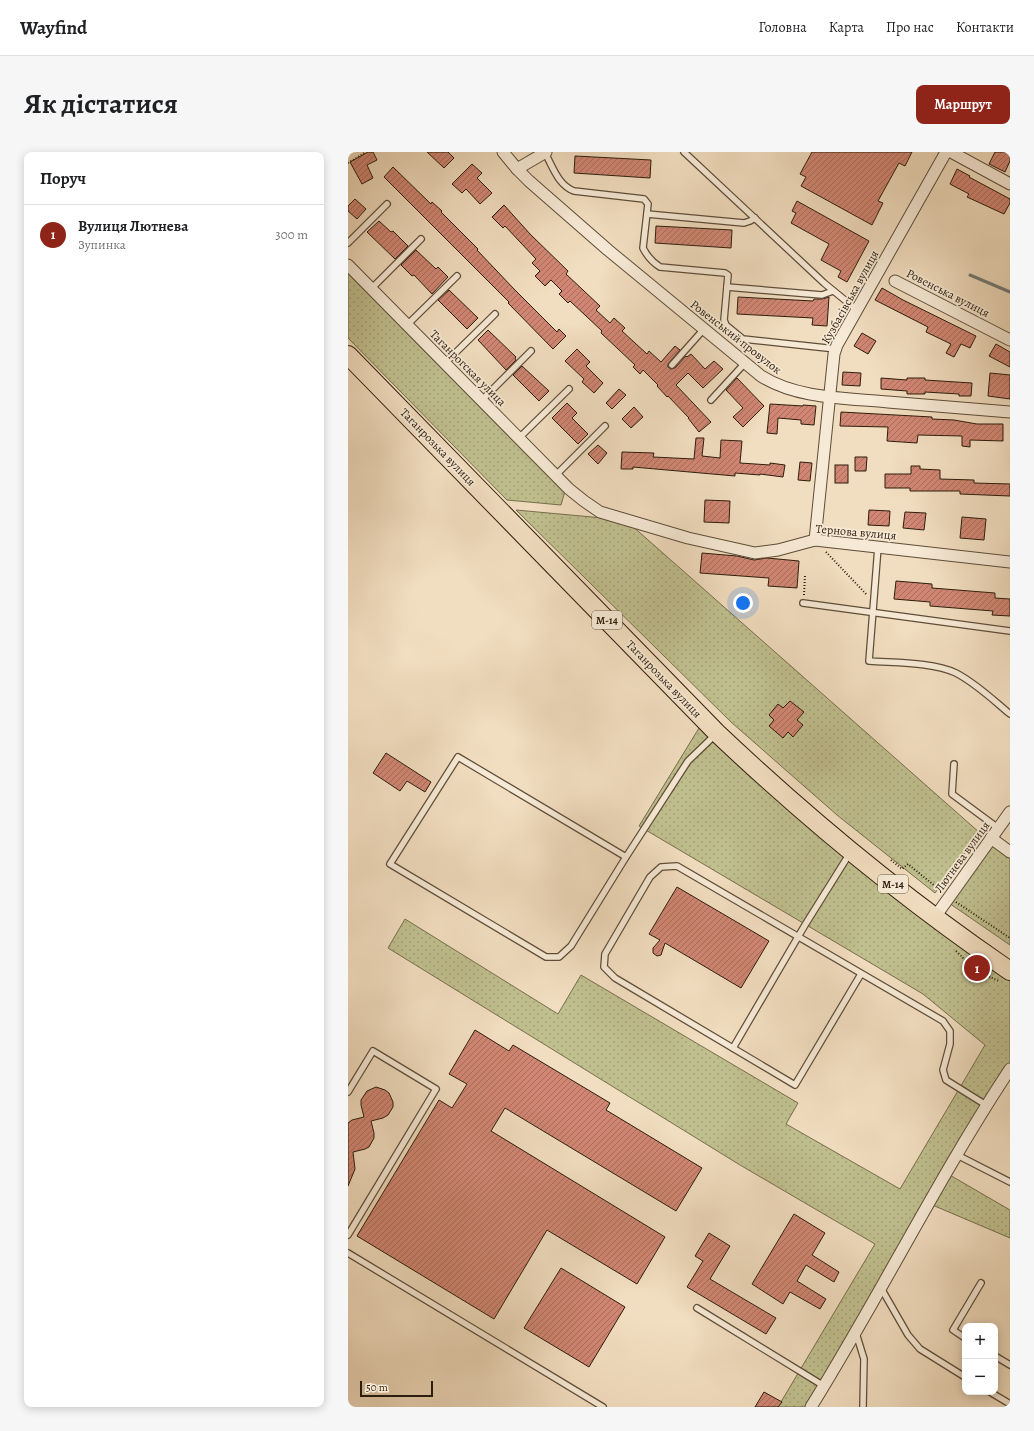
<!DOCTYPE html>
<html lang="uk">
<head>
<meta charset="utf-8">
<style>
  body { margin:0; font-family:Alegreya,serif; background:#f6f6f6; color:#202124 }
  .controls { position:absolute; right:12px; bottom:12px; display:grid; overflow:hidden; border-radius:8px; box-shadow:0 2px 10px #0003 }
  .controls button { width:36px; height:36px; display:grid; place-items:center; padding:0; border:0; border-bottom:1px solid #e0e0e0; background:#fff; color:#202124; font:20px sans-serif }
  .scale { position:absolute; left:12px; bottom:10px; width:73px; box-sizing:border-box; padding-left:4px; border:2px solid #2d1d0c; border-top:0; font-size:11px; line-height:14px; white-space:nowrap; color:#2d1d0c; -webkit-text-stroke:3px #f6e9d5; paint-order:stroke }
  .you { position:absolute; left:395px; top:451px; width:14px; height:14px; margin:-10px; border:3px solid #fff; border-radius:50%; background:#1a73e8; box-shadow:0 0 0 6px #1a73e833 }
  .badge { display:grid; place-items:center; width:26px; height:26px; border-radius:50%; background:#8f2418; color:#fff; font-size:13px; font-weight:700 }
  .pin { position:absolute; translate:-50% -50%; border:2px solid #fff; box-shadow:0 1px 4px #0006 }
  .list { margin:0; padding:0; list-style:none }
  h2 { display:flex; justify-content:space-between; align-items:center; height:52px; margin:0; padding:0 16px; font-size:17px }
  h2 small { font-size:13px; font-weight:400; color:#757577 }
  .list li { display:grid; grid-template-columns:26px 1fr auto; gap:12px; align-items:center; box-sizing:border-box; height:60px; padding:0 16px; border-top:1px solid #e0e0e0 }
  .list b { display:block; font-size:15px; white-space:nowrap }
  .list p { margin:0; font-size:13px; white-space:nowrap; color:#757577 }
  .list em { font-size:13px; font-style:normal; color:#757577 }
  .map { position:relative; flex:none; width:662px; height:1255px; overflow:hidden; border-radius:8px }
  header { display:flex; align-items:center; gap:24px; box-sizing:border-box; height:56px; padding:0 20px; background:#fff; border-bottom:1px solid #e0e0e0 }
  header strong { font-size:19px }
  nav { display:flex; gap:22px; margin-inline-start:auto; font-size:14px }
  .intro { display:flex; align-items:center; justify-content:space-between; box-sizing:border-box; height:96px; padding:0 24px }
  h1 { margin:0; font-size:28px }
  .button { padding:10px 18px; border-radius:8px; background:#8f2418; color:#fff; font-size:14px; font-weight:700 }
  main { display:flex; gap:24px; padding:0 24px }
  aside { flex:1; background:#fff; border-radius:8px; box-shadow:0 2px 10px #0003 }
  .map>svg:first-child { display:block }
  .grass { fill:url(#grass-dots); stroke:#766e4d }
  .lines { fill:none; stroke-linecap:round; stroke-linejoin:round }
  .stream { stroke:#717b76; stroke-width:3 }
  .building { fill:url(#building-hatch); stroke:#2d1d0c }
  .service-casing { stroke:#5e4d39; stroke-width:8 }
  .minor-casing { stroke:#5e4d39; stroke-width:13 }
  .trunk-casing { stroke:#2d1d0c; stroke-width:20 }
  .path { stroke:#2d1d0c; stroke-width:2; stroke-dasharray:1 2; stroke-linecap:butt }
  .service { stroke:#f6e9d5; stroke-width:5.5 }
  .minor { stroke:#f6e9d5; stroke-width:11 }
  .trunk { stroke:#f1ddbf; stroke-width:18 }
  .labels { text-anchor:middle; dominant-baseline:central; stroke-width:3.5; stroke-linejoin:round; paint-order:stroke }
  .shield { fill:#f6e9d5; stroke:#695a48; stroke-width:1 }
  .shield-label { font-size:11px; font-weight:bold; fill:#2d1d0c }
  .street-label { font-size:12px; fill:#2d1d0c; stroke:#f6e9d5 }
</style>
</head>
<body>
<header>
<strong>Wayfind</strong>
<nav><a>Головна</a><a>Карта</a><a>Про нас</a><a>Контакти</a></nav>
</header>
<div class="intro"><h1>Як дістатися</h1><a class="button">Маршрут</a></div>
<main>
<aside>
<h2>Поруч<small></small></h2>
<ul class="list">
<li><span class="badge">1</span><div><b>Вулиця Лютнева</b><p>Зупинка</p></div><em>300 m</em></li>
</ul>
</aside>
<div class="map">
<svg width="662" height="1255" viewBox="0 0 662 1255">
  <defs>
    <pattern id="grass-dots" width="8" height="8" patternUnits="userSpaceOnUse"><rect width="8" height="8" fill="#c0bf8e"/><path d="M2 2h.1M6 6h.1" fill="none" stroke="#a5a479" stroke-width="1.8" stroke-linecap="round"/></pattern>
    <pattern id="building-hatch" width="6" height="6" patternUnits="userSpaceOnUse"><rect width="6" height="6" fill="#d08673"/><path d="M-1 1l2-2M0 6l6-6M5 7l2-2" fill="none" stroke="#a96d5d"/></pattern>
  </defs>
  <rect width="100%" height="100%" fill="#f1ddbf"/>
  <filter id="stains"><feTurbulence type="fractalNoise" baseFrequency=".005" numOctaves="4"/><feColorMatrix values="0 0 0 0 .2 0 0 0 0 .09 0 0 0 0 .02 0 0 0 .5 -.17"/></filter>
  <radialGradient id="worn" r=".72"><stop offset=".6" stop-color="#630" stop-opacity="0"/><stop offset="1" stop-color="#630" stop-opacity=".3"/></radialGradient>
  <g class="grass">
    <path d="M0,119L217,339L213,353L159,348L0,186Z"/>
    <path d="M168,358L255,366L282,372L632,681L587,741L489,663L383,570Z"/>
    <path d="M351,576L472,684L662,826V916L600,1022L662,1058V1086L582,1052L464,1255H430L527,1092L392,1013L40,796L57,767L210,862L233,823L450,951L438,972L552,1037L637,893L575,842L291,674Z"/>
    <path d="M643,689L662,702V793L598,749Z"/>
  </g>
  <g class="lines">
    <path class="stream" d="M622,123L662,140"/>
  </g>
  <g class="building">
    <path d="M20,0H25L29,8L19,13L25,26L14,32L2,10Z"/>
    <path d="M79,0H100L106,6L96,16Z"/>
    <path d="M464,0H564L557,14L551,11L530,49L535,51L524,73L453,34L458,25L452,22Z"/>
    <path d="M647,0H662V9L657,20L641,12Z"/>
    <path d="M227,4L303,8L302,26L226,21Z"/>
    <path d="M124,12L134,21L129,26L144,41L132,52L118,37L114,41L104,32Z"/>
    <path d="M45,15L83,52L84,50L94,59L93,60L130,97L129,98L166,137L209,180L211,177L218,184L205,197L160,151L161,150L36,25Z"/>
    <path d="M609,17L622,24L621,25L662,47V51L656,62L619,45L621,42L602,32Z"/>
    <path d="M7,47L18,57L9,67L0,59V54Z"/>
    <path d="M449,49L521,89L499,130L490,125L493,119L473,108L481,92L443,71L448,61L444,59Z"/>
    <path d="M156,53L182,82L220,119L218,122L252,154L248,158L262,171L266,166L277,176L274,179L299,202L301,199L313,210L327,194L332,198L320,212V215L323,217L327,216L338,204L339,205L343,202L357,217L366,209L375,217L355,236L340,221L328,233L363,270L351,280L340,266H341L320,244L319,245L309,234L310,233L295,218L292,222L285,215L287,213L253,181L254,179L222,149L220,151L211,142L214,139L203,128L197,134L187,124L192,119L184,111L188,107L157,74L155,76L144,65Z"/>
    <path d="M31,69L43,80L45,79L60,94L47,107L19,80Z"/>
    <path d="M308,74L384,78L383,96L307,91Z"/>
    <path d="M68,98L88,117L90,115L100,125L84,142L66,123L64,124L53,113Z"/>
    <path d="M534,136L555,148L628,184L622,196L613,192L606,205L598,201L603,192L578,180L580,175L527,148Z"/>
    <path d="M101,138L130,166L119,177L90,148Z"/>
    <path d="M390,145L465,149L466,147H474L481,145L479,174L464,173L465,166L389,162Z"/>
    <path d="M140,178L168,205L167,206L168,208L158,218L130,188Z"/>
    <path d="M514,181L528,189L520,202L506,194Z"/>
    <path d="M648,192L662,200V215L641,204Z"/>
    <path d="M229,197L242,210L238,214L255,231L246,241L234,230L236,227L217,209Z"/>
    <path d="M174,214L201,239L191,249L165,223Z"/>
    <path d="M495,220L513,221L512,234L494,233Z"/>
    <path d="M642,221L662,223V247L640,244Z"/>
    <path d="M389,226L416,254L395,275L385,265L395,256L378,238Z"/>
    <path d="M533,226L559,228V226H577V228L624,231L623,244H611V242L577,240V242H559V239L533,237Z"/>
    <path d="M271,237L278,243L264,257L258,251Z"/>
    <path d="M219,251L229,261L224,266L240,282L230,292L204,266Z"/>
    <path d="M422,252L455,254V253L468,254L466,273L453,272V268L430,266L429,282L419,281Z"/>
    <path d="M286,255L295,265L283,276L274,267Z"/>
    <path d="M493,260L584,265V267L606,268L629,272H655V289L622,288V295L614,294V284L570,283L569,291L539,289L540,275L492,274Z"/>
    <path d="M348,286H356L354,304L372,306L373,288L394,289L392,311L422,313V311L437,313L435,325L412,322V323L387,321V324L285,315V317H273L274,300L306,301L305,305L346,307Z"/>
    <path d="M250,293L259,301L250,312L240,302Z"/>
    <path d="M507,305H519L518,319H507Z"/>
    <path d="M452,310L464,311L462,329L450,328Z"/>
    <rect x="487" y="313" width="13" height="18"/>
    <path d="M563,314H572V317L592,318V327L626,328V331L662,332V344L612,342V339H562V336H537V322H563Z"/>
    <path d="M357,348L382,349L381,371L356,370Z"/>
    <path d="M521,358L542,359L541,374L520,373Z"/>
    <path d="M557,360L578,361L576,378L555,376Z"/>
    <path d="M614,365L638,367L636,388L612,386Z"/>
    <path d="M354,401L389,404L406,408L419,406L451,409L449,436L420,434L421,426L352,421Z"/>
    <path d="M548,429L584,432V436L647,441V446L662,447V464L644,463L645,459L582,454V450L546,447Z"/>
    <path d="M442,549L456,560L449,568L455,573L445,585L440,580L435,586L421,574L426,568L421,563L430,552L435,556Z"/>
    <path d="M38,601L83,630L77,640L59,629L52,639L25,621Z"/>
    <path d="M329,735L421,789L393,836L317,791L313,803L309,804L305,801V796L312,788L301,782Z"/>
    <path d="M127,878L161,899L165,893L262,951L258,958L354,1016L328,1059L157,956L143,979L317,1085L289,1132L199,1078L146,1167L9,1084L91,948L104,956L119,932L101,922Z"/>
    <path d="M28,935L37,938L41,941L45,950V955L40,963L35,966L23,969L26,981V986L21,995L17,997L5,1000L7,1017L0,1034V971L4,968L16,965L13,953V948L19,939Z"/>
    <path d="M446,1062L477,1081L464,1103L491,1120L486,1130L458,1113L449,1129L478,1147L472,1157L442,1140L435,1152L404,1132Z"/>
    <path d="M361,1081L382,1094L362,1127L428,1166L418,1182L339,1135L355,1109L347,1104Z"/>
    <path d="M213,1116L277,1155L241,1215L176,1176Z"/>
    <path d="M416,1240L434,1250L430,1255H407Z"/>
  </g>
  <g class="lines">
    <defs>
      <g id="service">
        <path d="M336,0L476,131L509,158"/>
        <path d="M197,1C205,15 210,33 226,39L296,47L300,52L295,96C299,104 304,110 312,115L377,121L380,123L376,168L378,173L395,187L488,197"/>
        <path d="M299,62L396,71L402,69L407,66"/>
        <path d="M0,91L39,52"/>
        <path d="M379,135L474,143L485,139"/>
        <path d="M23,137L73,87"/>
        <path d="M59,173L109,124"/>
        <path d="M97,211L147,162"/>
        <path d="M324,213L356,177"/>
        <path d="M134,248L183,199"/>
        <path d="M363,248L397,211"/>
        <path d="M171,286L221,237"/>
        <path d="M208,323L257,274"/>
        <path d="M530,395L521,509C547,511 585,510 608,521C629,532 645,548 662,562"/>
        <path d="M455,451L662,479"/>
        <path d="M606,612L604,642L650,676"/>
        <path d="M278,705L110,605L42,712L198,805H211L223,794L278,705L340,609L367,583"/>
        <path d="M513,822L447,933L267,826L256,815L257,802L302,725L313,715L329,714L595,869L602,879V892L595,918L598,928L638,953"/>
        <path d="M385,896L457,773L502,701"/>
        <path d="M0,940L25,899L88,937L0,1083"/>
        <path d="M609,1003L662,1030"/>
        <path d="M0,1101L255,1255"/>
        <path d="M533,1136L560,1183L572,1197L617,1225"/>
        <path d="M349,1156L476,1234"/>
        <path d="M508,1181L516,1207L515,1255"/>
        <path d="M617,1186L605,1178L633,1131"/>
        <path d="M647,1204L662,1213"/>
        <path d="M642,1240L662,1252"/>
      </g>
      <g id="minor">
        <path d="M155,0L169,17L181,29L260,98L413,224C449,247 499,246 540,250C581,253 621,257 662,260"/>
        <path d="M603,0L662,32"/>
        <path d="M169,17L198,0"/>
        <path d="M0,113L221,337L236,349L252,360L340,386L407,401L430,398L467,388L662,410"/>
        <path d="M547,129L662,188"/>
        <path d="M467,388L486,202L489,193L598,0"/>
        <path d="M643,686L662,700"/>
        <path d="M587,765L662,660"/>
        <path d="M463,1255C532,1144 590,1026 662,917"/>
      </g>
      <path id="trunk" d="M0,203L369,581C460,667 558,748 662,819"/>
    </defs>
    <use href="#service" class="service-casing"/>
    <use href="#minor" class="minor-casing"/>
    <use href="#trunk" class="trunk-casing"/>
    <g class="path">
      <path d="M0,11L18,0"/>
      <path d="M478,400L519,443"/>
      <path d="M456,443L457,423"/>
      <path d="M543,708L554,717L560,712L593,739"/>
      <path d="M608,750L662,786"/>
      <path d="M608,799C623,814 632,821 651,829"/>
    </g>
    <use href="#service" class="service"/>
    <use href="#minor" class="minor"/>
    <use href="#trunk" class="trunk"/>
  </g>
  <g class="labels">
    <g class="shield">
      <rect x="244" y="459" width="30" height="18" rx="3"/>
      <rect x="530" y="723" width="30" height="18" rx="3"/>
    </g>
    <g class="shield-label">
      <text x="259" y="468">М-14</text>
      <text x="545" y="732">М-14</text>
    </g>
    <g class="street-label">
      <text transform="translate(600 141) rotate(27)">Ровенська вулиця</text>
      <text transform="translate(502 145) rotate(-61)">Кузбасівська вулиця</text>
      <text transform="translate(388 185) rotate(38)">Ровенський провулок</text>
      <text transform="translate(120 216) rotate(45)">Таганрогская улица</text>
      <text transform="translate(90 295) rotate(46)">Таганрозька вулиця</text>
      <text transform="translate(508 380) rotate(5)">Тернова вулиця</text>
      <text transform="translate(316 527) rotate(46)">Таганрозька вулиця</text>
      <text transform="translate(614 705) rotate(-54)">Лютнева вулиця</text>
    </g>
  </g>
  <rect width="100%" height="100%" filter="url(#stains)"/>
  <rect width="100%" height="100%" fill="url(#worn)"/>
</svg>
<div class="controls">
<button>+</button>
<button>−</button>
</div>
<div class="scale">50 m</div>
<div class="you"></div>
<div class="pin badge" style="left:629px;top:816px">1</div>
</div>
</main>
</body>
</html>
